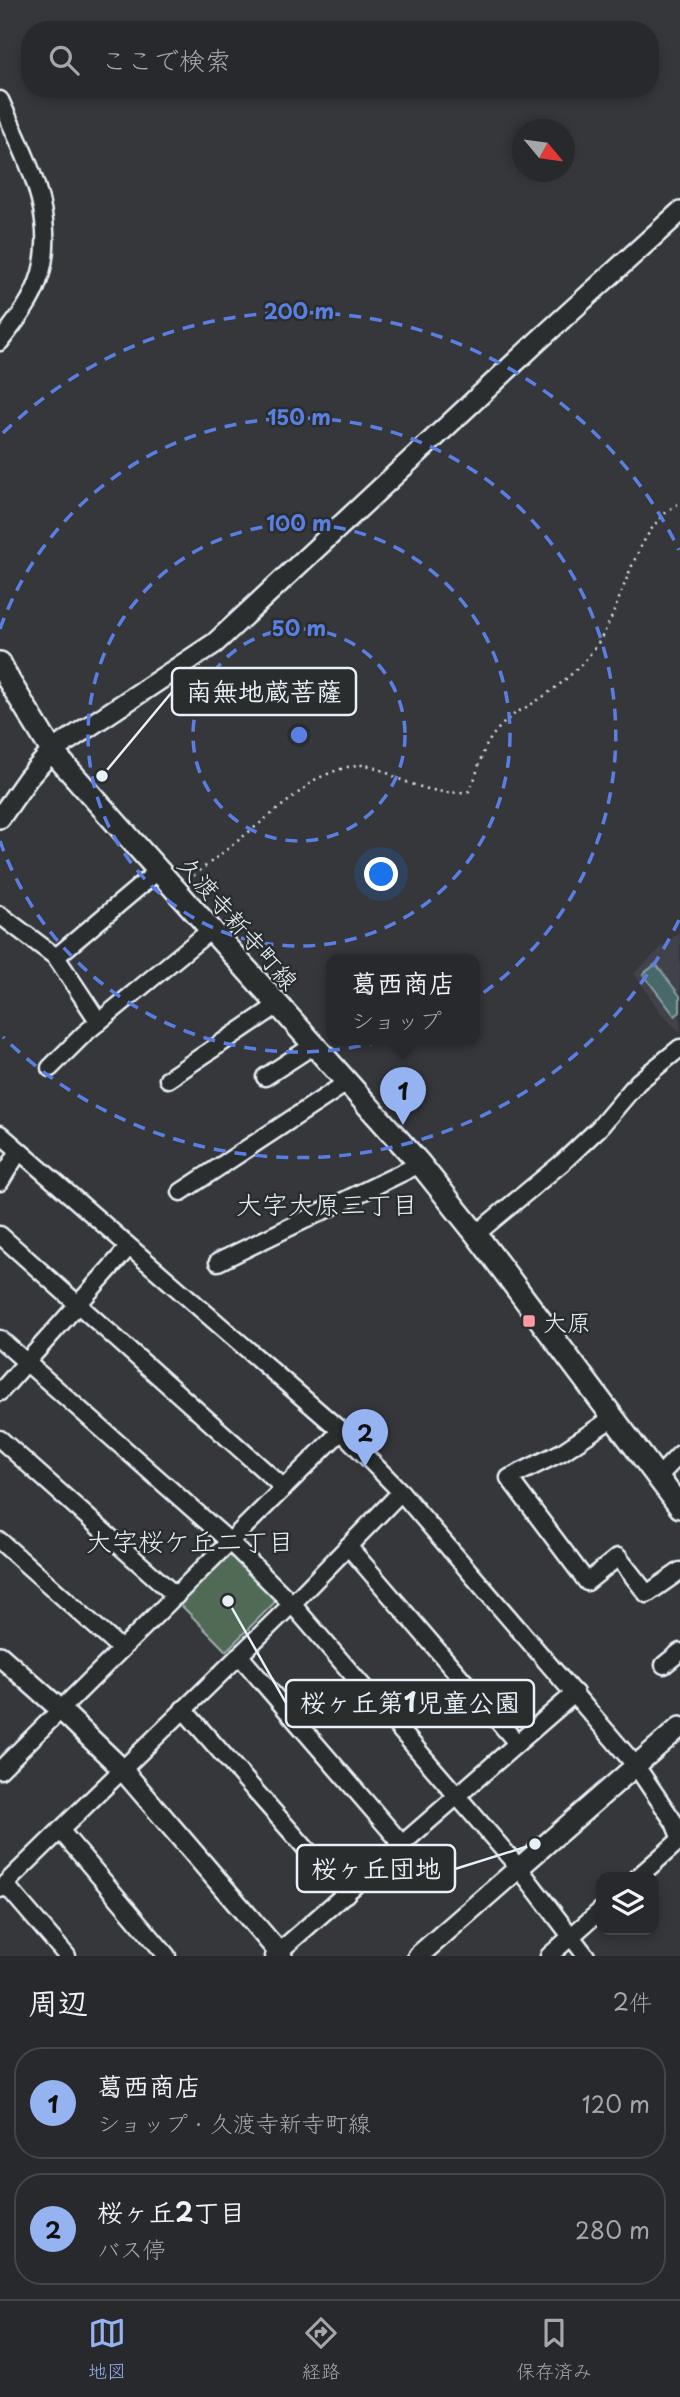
<!DOCTYPE html>
<html lang="ja">
<head>
<meta charset="utf-8">
<style>
  body { margin:0; font-family:"Playpen Sans","Klee One",sans-serif; background:#343538; color:#f1f3f6 }
  .controls { position:absolute; right:21px; bottom:21px; display:grid; overflow:hidden; border-radius:14px; box-shadow:0 4px 10px #0003 }
  .controls button { width:63px; height:63px; display:grid; place-items:center; padding:0; border:0; border-bottom:2px solid #444548; background:#28292c; color:#f1f3f6; font:35px sans-serif }
  .compass { position:absolute; left:512px; top:119px; width:63px; height:63px; border-radius:50%; background:#28292c; box-shadow:0 4px 10px #0003; rotate:119deg }
  .you { position:absolute; left:382px; top:875px; width:24px; height:24px; margin:-18px; border:5px solid #fff; border-radius:50%; background:#1a73e8; box-shadow:0 0 0 10px #1a73e833 }
  .badge { display:grid; place-items:center; width:46px; height:46px; border-radius:50%; background:#95b2f1; color:#111; font-size:23px; font-weight:700 }
  .pin { position:absolute; translate:-50% -58px; filter:drop-shadow(0 2px 4px #0008) }
  .pin::after { content:''; position:absolute; top:37px; width:24px; height:21px; background:inherit; clip-path:polygon(0 0,100% 0,50% 100%) }
  .popup { position:absolute; left:326px; top:954px; width:154px; height:91px; box-sizing:border-box; display:grid; place-content:center; border-radius:14px; background:#28292c; filter:drop-shadow(0 2px 5px #0005); font-size:23px; white-space:nowrap; color:#a5a6a9 }
  .popup b { font-size:26px; color:#f1f3f6 }
  .popup::after { content:''; position:absolute; left:50%; top:100%; margin-left:-14px; border:14px solid transparent; border-top-color:#28292c }
  .list { margin:0; padding:0; list-style:none }
  h2 { display:flex; justify-content:space-between; align-items:center; height:91px; margin:0; padding:0 28px; font-size:30px }
  h2 small { font-size:23px; font-weight:400; color:#a5a6a9 }
  .list li { display:grid; grid-template-columns:46px 1fr auto; gap:21px; align-items:center; box-sizing:border-box; height:112px; margin:0 14px 14px; padding:0 14px; border:2px solid #444548; border-radius:28px }
  .list b { display:block; font-size:26px; white-space:nowrap }
  .list p { margin:0; font-size:23px; white-space:nowrap; color:#a5a6a9 }
  .list em { font-size:23px; font-style:normal; color:#a5a6a9 }
  .icon { flex:none; width:38px; height:38px; fill:none; stroke:currentColor; stroke-width:2; stroke-linecap:round; stroke-linejoin:round }
  .map { position:relative; flex:none; width:680px; height:1956px; overflow:hidden }
  .search { position:absolute; background:#28292c; box-shadow:0 4px 10px #0003; left:21px; right:21px; top:21px; height:77px; display:flex; align-items:center; gap:18px; box-sizing:border-box; padding:0 24px; border-radius:28px; color:#a5a6a9; font-size:26px }
  .sheet { height:343px; background:#28292c }
  nav { display:flex; justify-content:space-around; align-items:center; box-sizing:border-box; height:98px; border-top:2px solid #444548; background:#28292c; font-size:19px; color:#a5a6a9 }
  nav a { display:grid; justify-items:center; gap:4px }
  nav .on { color:#95b2f1 }
  .map>svg:first-child { display:block }
  .built { fill:#42434b }
  .green { fill:#516a57; stroke:#9caea8; stroke-width:2 }
  .water { fill:#4a686b; stroke:#899fa3; stroke-width:2 }
  .lines { fill:none; stroke-linecap:round; stroke-linejoin:round }
  .minor-casing { stroke:#e8f1f8; stroke-width:21 }
  .tertiary-casing { stroke:#e8f1f8; stroke-width:24 }
  .secondary-casing { stroke:#e8f1f8; stroke-width:26 }
  .path { stroke:#e8f1f8; stroke-width:2.5; stroke-dasharray:2 5; stroke-linecap:butt }
  .minor { stroke:#2a2d2e; stroke-width:16 }
  .tertiary { stroke:#2a2d2e; stroke-width:19 }
  .secondary { stroke:#2a2d2e; stroke-width:21 }
  .ring { fill:none; stroke:#5a7fe2; stroke-width:3.5; stroke-dasharray:12 9 }
  .poi-dot { fill:#ff9aa2; stroke:#2a2d2e; stroke-width:2.5 }
  .labels { text-anchor:middle; dominant-baseline:central; stroke-width:5; stroke-linejoin:round; paint-order:stroke }
  .street-label { font-size:24px; fill:#e8f1f8; stroke:#2a2d2e }
  .poi-label { font-size:24px; fill:#e8f1f8; stroke:#2a2d2e; text-anchor:start }
  .neighbourhood-label { font-size:26px; fill:#e8f1f8; stroke:#2a2d2e }
  .centre { fill:#5a7fe2; stroke:#2a2d2e; stroke-width:3.5 }
  .ring-label { font-size:21px; text-anchor:middle; font-weight:bold; fill:#5a7fe2; stroke:#2a2d2e; stroke-width:5; stroke-linejoin:round; paint-order:stroke }
  .leader { fill:none; stroke:#e8f1f8; stroke-width:2.5 }
  .callout-dot { fill:#e8f1f8; stroke:#2a2d2e; stroke-width:2.5 }
  .callout { fill:#2a2d2e; stroke:#e8f1f8; stroke-width:2.5 }
  .callout-label { font-size:26px; text-anchor:middle; font-weight:bold; fill:#e8f1f8 }
</style>
</head>
<body>
<div class="map">
<svg width="680" height="1956" viewBox="0 0 680 1956">
  <rect width="100%" height="100%" fill="#35373b"/>
  <filter id="ink" filterUnits="userSpaceOnUse"><feTurbulence type="fractalNoise" baseFrequency=".0143" numOctaves="2"/><feDisplacementMap in="SourceGraphic" scale="14" xChannelSelector="R" yChannelSelector="G"/><feConvolveMatrix kernelMatrix="1 2 1 2 8 2 1 2 1" color-interpolation-filters="sRGB"/></filter>
  <g filter="url(#ink)">
    <path class="built" d="M680,931V1033L661,1013L634,973Z"/>
    <path class="green" d="M230,1550L278,1599L226,1651L178,1602Z"/>
    <path class="water" d="M656,964L680,996V1012L675,1016L643,974Z"/>
    <g class="lines">
      <defs>
        <g id="minor">
          <path d="M0,100C25,156 61,220 38,282C30,305 14,323 0,342"/>
          <path d="M0,915L56,957L159,870"/>
          <path d="M56,957L99,1022"/>
          <path d="M50,1068L84,1034L212,929"/>
          <path d="M265,1077L314,1045"/>
          <path d="M168,1079L278,1005"/>
          <path d="M0,1134L341,1431L401,1492L636,1766L674,1822L680,1837"/>
          <path d="M0,1182L19,1151"/>
          <path d="M181,1192L348,1082"/>
          <path d="M476,1234L563,1162L599,1128L638,1082L680,1048"/>
          <path d="M0,1235L284,1488"/>
          <path d="M218,1262L420,1164"/>
          <path d="M0,1339L230,1542L292,1604L519,1868L586,1956"/>
          <path d="M0,1392L129,1247"/>
          <path d="M614,1417L562,1452L509,1478L587,1582L618,1557L647,1594L680,1571"/>
          <path d="M0,1439L176,1596"/>
          <path d="M658,1477L680,1454"/>
          <path d="M0,1541L121,1649"/>
          <path d="M348,1546L517,1743"/>
          <path d="M239,1655L402,1844"/>
          <path d="M664,1665L680,1652"/>
          <path d="M183,1709L346,1894"/>
          <path d="M0,1770L341,1431"/>
          <path d="M60,1830L167,1956"/>
          <path d="M638,1877L680,1840"/>
          <path d="M5,1884L67,1956"/>
          <path d="M0,1889L292,1604L401,1492"/>
          <path d="M274,1956L575,1693"/>
          <path d="M549,1956L601,1910"/>
        </g>
        <g id="tertiary">
          <path d="M0,818L28,778L52,751L215,643L538,341L680,212"/>
          <path d="M0,1656L61,1710L121,1768L282,1956"/>
          <path d="M418,1956L680,1727"/>
        </g>
        <path id="secondary" d="M0,663L9,681L52,751L420,1164L476,1234L680,1507"/>
      </defs>
      <use href="#minor" class="minor-casing"/>
      <use href="#tertiary" class="tertiary-casing"/>
      <use href="#secondary" class="secondary-casing"/>
      <path class="path" d="M188,880L316,779C330,773 349,764 364,765C377,766 388,774 399,779C421,788 446,796 469,791C476,779 477,769 482,756C486,743 496,730 506,721C515,712 528,707 538,700C563,684 591,659 605,631C625,593 638,524 680,503"/>
      <use href="#minor" class="minor"/>
      <use href="#tertiary" class="tertiary"/>
      <use href="#secondary" class="secondary"/>
    </g>
  </g>
  <g class="ring">
    <circle cx="299" cy="735" r="106"/>
    <circle cx="299" cy="735" r="211"/>
    <path d="M0 629A317 317 0 1 1 0 841"/>
    <path d="M679 920A423 423 0 0 1 3 1037M3 433A423 423 0 0 1 679 550"/>
  </g>
  <rect class="poi-dot" x="522" y="1314" width="14" height="14" rx="3.5"/>
  <g class="labels">
    <g class="street-label">
      <text transform="translate(239 922) rotate(49)">久渡寺新寺町線</text>
    </g>
    <g class="poi-label">
      <text x="543" y="1321">大原</text>
    </g>
    <g class="neighbourhood-label">
      <text x="327" y="1203">大字大原三丁目</text>
      <text x="190" y="1540">大字桜ケ丘二丁目</text>
    </g>
  </g>
  <circle cx="299" cy="735" r="10" class="centre"/>
  <g class="ring-label">
    <text x="299" y="319">200 m</text>
    <text x="299" y="425">150 m</text>
    <text x="299" y="531">100 m</text>
    <text x="299" y="636">50 m</text>
  </g>
  <path class="leader" d="M102 776L172 692M228 1601L286 1703M535 1844L455 1869"/>
  <g class="callout-dot">
    <circle cx="102" cy="776" r="7"/>
    <circle cx="228" cy="1601" r="7"/>
    <circle cx="535" cy="1844" r="7"/>
  </g>
  <g class="callout">
    <rect x="172" y="668" width="184" height="47" rx="7"/>
    <rect x="286" y="1680" width="248" height="47" rx="7"/>
    <rect x="297" y="1845" width="158" height="47" rx="7"/>
  </g>
  <g class="callout-label">
    <text x="264" y="701">南無地蔵菩薩</text>
    <text x="410" y="1712">桜ヶ丘第1児童公園</text>
    <text x="376" y="1878">桜ヶ丘団地</text>
  </g>
</svg>
<div class="controls">
<button><svg class="icon" aria-label="layers" viewBox="0 0 24 24"><path d="M12 4l9 5-9 5-9-5zM3 14l9 5 9-5"/></svg></button>
</div>
<svg class="compass" viewBox="-18 -18 36 36"><path d="M0-13l5 13h-10z" fill="#e53935"/><path d="M0 13l5-13h-10z" fill="#a5a6a9"/></svg>
<div class="you"></div>
<div class="pin badge" style="left:403px;top:1125px">1</div>
<div class="popup"><b>葛西商店</b>ショップ</div>
<div class="pin badge" style="left:365px;top:1467px">2</div>
<div class="search"><svg class="icon" aria-label="search" viewBox="0 0 24 24"><circle cx="10" cy="10" r="6"/><path d="M15 15l6 6"/></svg>ここで検索</div>
</div>
<section class="sheet">
<h2>周辺<small>2件</small></h2>
<ul class="list">
<li><span class="badge">1</span><div><b>葛西商店</b><p>ショップ · 久渡寺新寺町線</p></div><em>120 m</em></li>
<li><span class="badge">2</span><div><b>桜ヶ丘2丁目</b><p>バス停</p></div><em>280 m</em></li>
</ul>
</section>
<nav>
<a class="on"><svg class="icon" aria-label="map" viewBox="0 0 24 24"><path d="M3 6l6-2 6 2 6-2v14l-6 2-6-2-6 2zM9 4v14M15 6v14"/></svg>地図</a>
<a><svg class="icon" aria-label="directions" viewBox="0 0 24 24"><path d="M12 3l9 9-9 9-9-9zM9 14v-3h6M13 9l2 2-2 2"/></svg>経路</a>
<a><svg class="icon" aria-label="saved" viewBox="0 0 24 24"><path d="M7 4h10v16l-5-4-5 4z"/></svg>保存済み</a>
</nav>
</body>
</html>
